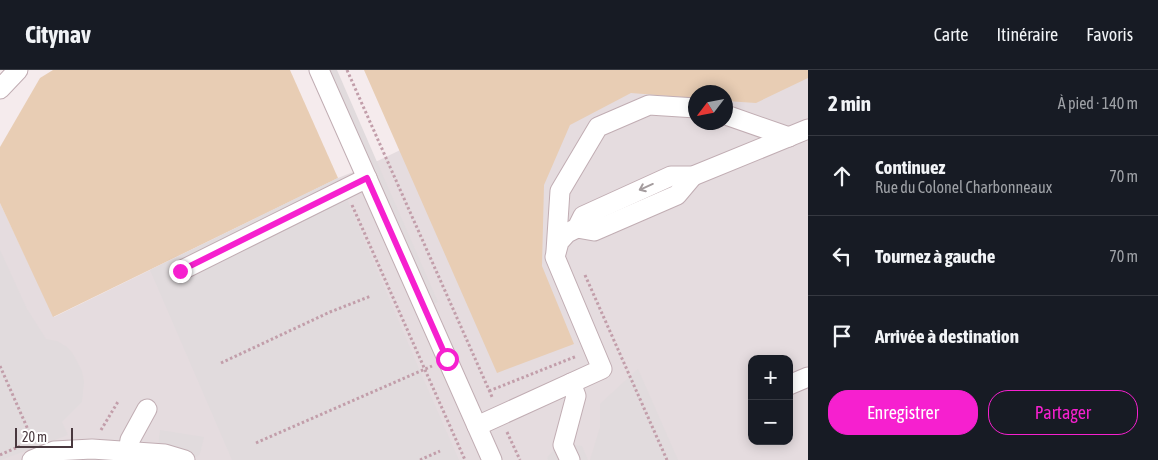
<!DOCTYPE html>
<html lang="fr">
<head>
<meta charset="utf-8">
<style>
  body { margin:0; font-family:"Asap Condensed",sans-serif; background:#242831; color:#f1f3f6 }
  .controls { position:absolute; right:15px; bottom:15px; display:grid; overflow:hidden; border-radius:10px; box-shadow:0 2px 12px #0003 }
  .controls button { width:45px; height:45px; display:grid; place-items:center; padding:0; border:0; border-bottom:1px solid #363941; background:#171b24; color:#f1f3f6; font:25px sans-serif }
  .compass { position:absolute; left:688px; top:15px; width:45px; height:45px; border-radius:50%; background:#171b24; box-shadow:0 2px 12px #0003; rotate:238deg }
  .scale { position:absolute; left:15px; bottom:12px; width:58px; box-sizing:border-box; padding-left:5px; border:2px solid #49383e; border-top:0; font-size:14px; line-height:18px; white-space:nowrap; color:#49383e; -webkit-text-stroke:4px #fff; paint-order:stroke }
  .stop { position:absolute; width:15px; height:15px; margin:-11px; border:4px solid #f620cf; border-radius:50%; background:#fff }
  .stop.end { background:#f620cf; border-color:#fff; box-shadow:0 1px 5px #0008 }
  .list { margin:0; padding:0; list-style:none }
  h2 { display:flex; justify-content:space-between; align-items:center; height:65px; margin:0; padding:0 20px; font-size:21px }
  h2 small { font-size:16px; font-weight:400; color:#9ea1a6 }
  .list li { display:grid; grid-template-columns:32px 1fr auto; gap:15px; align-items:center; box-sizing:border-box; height:80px; padding:0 20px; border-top:1px solid #363941 }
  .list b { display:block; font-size:19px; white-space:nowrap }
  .list p { margin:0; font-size:16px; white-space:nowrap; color:#9ea1a6 }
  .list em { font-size:16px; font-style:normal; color:#9ea1a6 }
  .actions { display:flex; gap:10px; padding:15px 20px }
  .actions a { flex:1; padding:11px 0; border:1px solid #f620cf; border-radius:20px; text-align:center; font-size:18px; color:#f620cf }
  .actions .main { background:#f620cf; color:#fff }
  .icon { flex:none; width:28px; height:28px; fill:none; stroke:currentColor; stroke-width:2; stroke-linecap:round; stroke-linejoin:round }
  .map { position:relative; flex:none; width:808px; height:390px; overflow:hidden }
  header { display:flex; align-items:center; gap:30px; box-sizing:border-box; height:70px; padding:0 25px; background:#171b24; border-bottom:1px solid #363941 }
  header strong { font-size:24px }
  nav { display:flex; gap:28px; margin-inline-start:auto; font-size:18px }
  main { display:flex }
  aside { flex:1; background:#171b24 }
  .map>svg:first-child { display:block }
  .industrial { fill:#e5dcdf; fill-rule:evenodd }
  .green { fill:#e8cdb4 }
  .parking { fill:#e1dbdd }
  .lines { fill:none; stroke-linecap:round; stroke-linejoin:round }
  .minor-casing { stroke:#c1adb3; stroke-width:21 }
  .path { stroke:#c29eaa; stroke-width:3; stroke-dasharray:2.5 2.5; stroke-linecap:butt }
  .minor { stroke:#fff; stroke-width:19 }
  .oneway { stroke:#a49c9e }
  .route { stroke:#f620cf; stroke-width:6 }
</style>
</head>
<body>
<header>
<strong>Citynav</strong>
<nav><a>Carte</a><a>Itinéraire</a><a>Favoris</a></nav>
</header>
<main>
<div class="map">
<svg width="808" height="390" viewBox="0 0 808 390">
  <rect width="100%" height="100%" fill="#f5ebed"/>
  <path class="industrial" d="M566,0H808V390H0V133L54,247L338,108L363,98ZM696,22H726V52H696ZM752,289H789V371H752Z"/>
  <g class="green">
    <path d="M53,0H290L338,108L53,247L0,133V77L40,8Z"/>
    <path d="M364,0H808V8L756,33L726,31V22H696L695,28L631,23L570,55L544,115L542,196L574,274L497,303Z"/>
  </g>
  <g class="parking">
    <path d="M327,0H337L438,232L430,235Z"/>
    <path d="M338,108L420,301L459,390H232L150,200Z"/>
    <path d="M0,180L27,239L46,269L57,271L67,277L73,284L82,301L84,312L82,332L62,352L68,365L1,390H0Z"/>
    <path d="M638,299L678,390H590L600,357V334Z"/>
    <path d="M160,360L204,367L200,384L192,390L158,376Z"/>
    <path d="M568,374L582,376L588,390H548L547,388L558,375Z"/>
  </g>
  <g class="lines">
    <defs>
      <g id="minor">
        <path d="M319,0L492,390"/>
        <path d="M0,19L18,0"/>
        <path d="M726,45L789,67"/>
        <path d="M577,158L594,161L677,125L693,106"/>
        <path d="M556,181L560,121L598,57L649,35L696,38"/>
        <path d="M180,201L367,108"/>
        <path d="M789,315L808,307"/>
        <path d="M477,356L602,299L555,187L559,172L567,163L577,158L583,146L671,106H693L808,59"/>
        <path d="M128,382L130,370L147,339"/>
        <path d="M32,390L54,381L92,379L165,384L185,390"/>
        <path d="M570,390L563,375L576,326L571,313"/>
      </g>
    </defs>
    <use href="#minor" class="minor-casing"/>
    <g class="path">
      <path d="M347,0L493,329"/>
      <path d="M352,135L465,390"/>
      <path d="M585,205L667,390"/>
      <path d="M221,293L330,242L371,226"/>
      <path d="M0,296L33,371"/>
      <path d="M489,321L577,286"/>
      <path d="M101,360L119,330"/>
      <path d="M507,362L520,390"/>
      <path d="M256,373L432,296"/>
      <path d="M0,385L20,376"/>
      <path d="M420,390L440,381"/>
    </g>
    <use href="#minor" class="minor"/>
  </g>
  <defs><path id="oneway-shaft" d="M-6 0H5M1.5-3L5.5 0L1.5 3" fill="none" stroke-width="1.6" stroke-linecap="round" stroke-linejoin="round" transform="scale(1.25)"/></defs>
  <use class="oneway" href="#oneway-shaft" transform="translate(646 117) rotate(156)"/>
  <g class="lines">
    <path class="route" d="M180,201L367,108L447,289"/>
  </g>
</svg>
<div class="controls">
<button>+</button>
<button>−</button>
</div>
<svg class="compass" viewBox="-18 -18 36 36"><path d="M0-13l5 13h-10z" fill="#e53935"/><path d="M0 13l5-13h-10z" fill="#9ea1a6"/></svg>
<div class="scale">20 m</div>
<div class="stop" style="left:447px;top:289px"></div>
<div class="stop end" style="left:180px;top:201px"></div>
</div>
<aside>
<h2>2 min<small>À pied · 140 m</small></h2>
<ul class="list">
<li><svg class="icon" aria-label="ahead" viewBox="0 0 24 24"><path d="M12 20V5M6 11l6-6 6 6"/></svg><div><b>Continuez</b><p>Rue du Colonel Charbonneaux</p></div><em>70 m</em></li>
<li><svg class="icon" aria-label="left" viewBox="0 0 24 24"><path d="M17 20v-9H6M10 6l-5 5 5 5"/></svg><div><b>Tournez à gauche</b></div><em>70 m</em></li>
<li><svg class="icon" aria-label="arrive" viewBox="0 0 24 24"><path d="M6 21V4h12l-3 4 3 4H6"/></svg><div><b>Arrivée à destination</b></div></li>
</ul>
<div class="actions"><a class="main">Enregistrer</a><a>Partager</a></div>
</aside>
</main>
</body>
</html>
